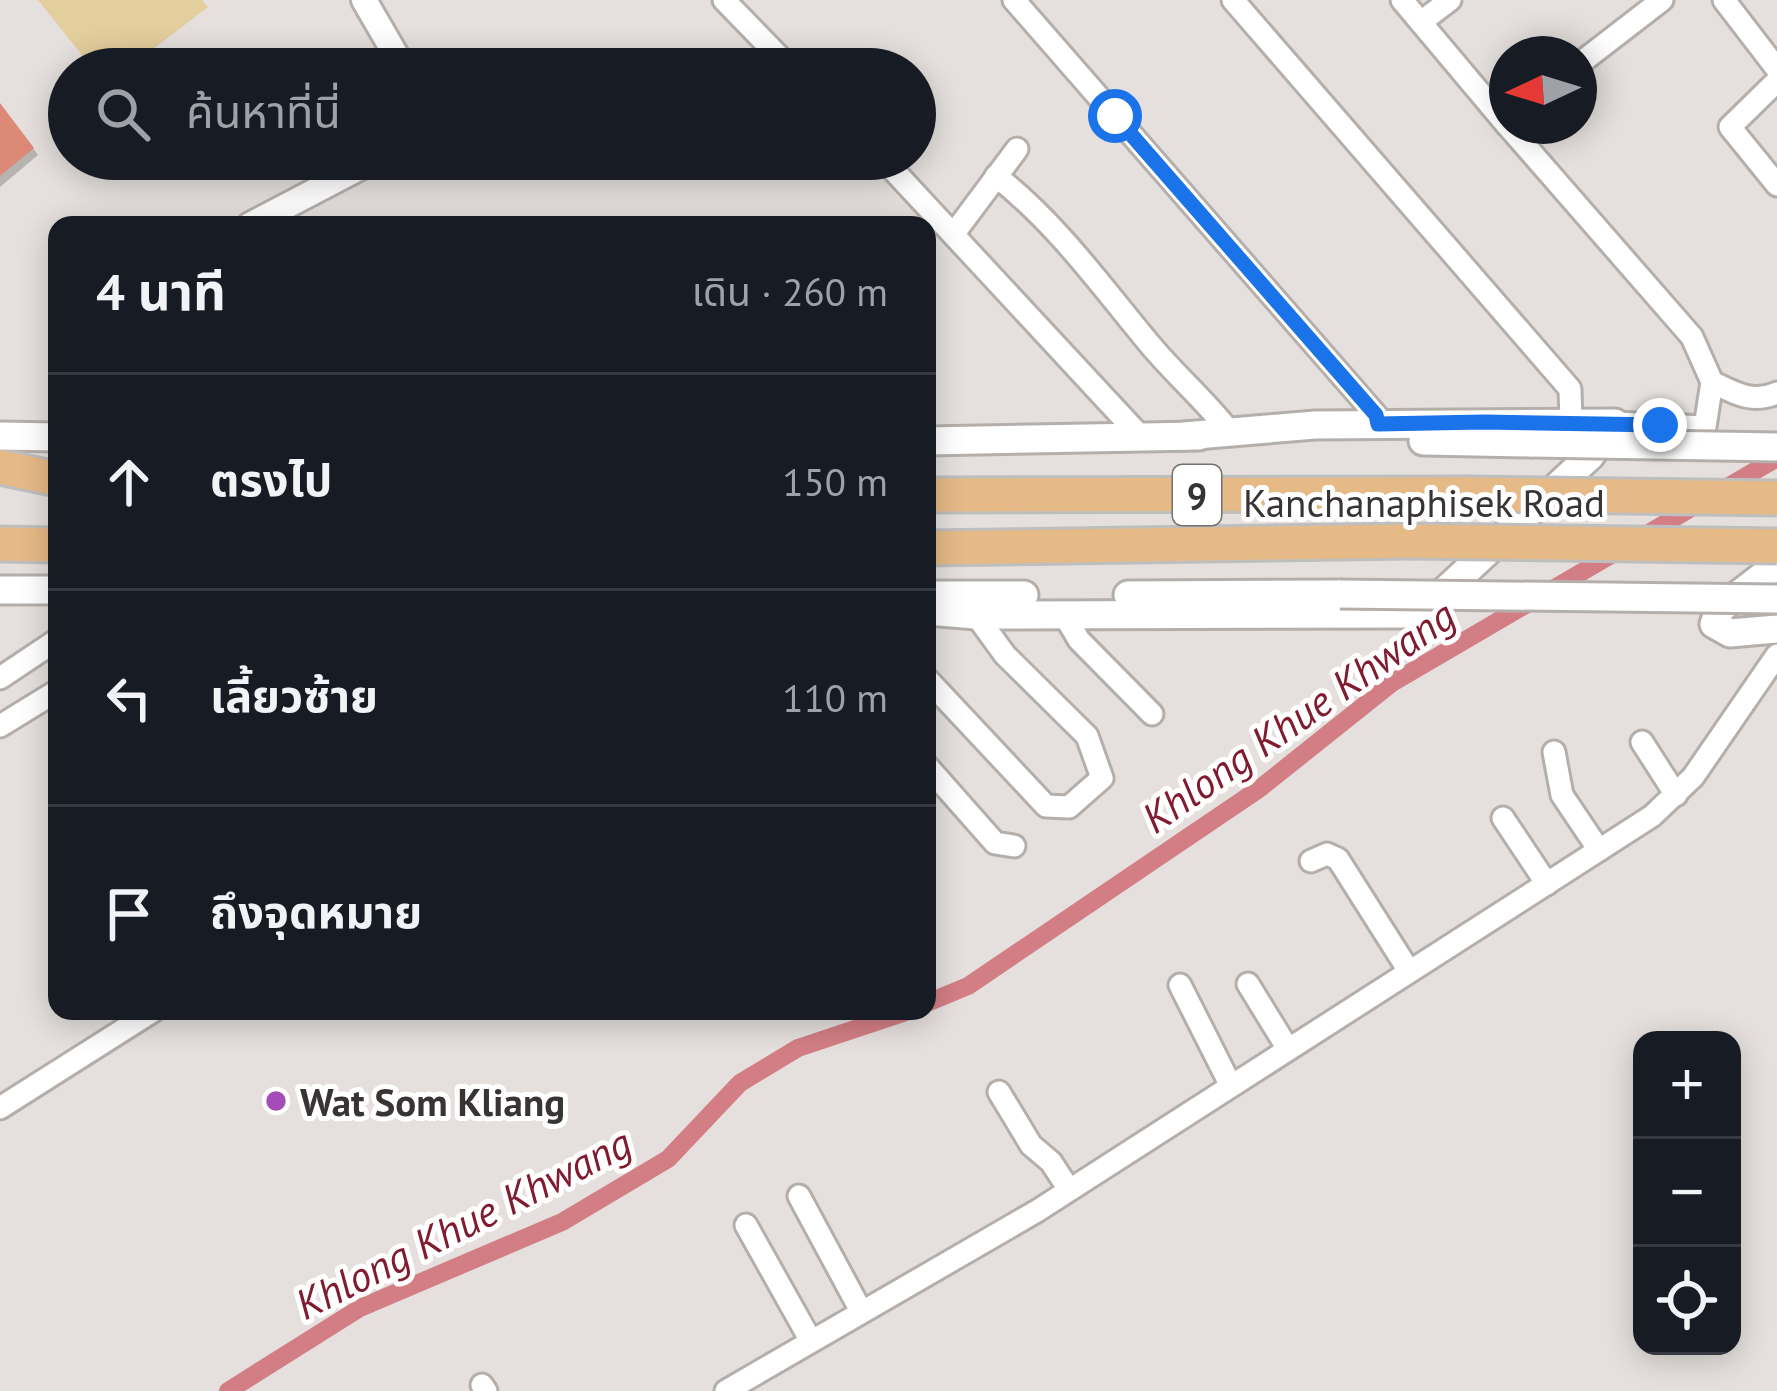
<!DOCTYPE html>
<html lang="th">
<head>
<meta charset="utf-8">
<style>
  body { margin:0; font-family:"PT Sans","Noto Sans Thai",sans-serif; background:#242831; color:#f1f3f6 }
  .controls { position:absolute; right:36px; bottom:36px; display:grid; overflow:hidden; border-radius:24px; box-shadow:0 6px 30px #0003 }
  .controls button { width:108px; height:108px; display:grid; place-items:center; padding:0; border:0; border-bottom:3px solid #363941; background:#171b24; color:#f1f3f6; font:60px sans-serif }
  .compass { position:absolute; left:1489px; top:36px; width:108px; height:108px; border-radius:50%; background:#171b24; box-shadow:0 6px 30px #0003; rotate:266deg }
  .stop { position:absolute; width:36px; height:36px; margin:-27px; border:9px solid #1a73e8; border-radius:50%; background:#fff }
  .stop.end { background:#1a73e8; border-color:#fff; box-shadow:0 3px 12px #0008 }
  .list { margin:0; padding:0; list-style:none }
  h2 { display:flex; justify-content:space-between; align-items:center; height:156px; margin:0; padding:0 48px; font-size:51px }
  h2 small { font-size:39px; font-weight:400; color:#9ea1a6 }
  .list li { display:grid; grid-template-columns:78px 1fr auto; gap:36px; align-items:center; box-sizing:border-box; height:216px; padding:0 48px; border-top:3px solid #363941 }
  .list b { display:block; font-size:45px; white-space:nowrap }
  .list em { font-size:39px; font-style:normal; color:#9ea1a6 }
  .icon { flex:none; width:66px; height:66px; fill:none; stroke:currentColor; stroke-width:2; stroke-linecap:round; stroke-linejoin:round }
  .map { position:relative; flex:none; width:1777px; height:1391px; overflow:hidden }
  .search { position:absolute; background:#171b24; box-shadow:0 6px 30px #0003; left:48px; top:48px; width:888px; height:132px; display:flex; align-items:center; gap:30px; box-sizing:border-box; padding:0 42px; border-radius:66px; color:#9ea1a6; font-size:45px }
  .panel { position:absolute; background:#171b24; box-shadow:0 6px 30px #0003; left:48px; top:216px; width:888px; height:804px; border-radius:24px }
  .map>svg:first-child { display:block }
  .green { fill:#e3ce9d }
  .shadow { fill:#0003 }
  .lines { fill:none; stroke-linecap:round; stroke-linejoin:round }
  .canal { stroke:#d37e85; stroke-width:18 }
  .building { fill:#dc8978 }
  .minor-casing { stroke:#b5afac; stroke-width:27 }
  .tertiary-casing { stroke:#b5afac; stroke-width:30 }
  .secondary-casing { stroke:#b5afac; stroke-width:33 }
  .trunk-casing { stroke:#bfbebe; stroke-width:39 }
  .minor { stroke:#fff; stroke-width:21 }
  .tertiary { stroke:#fff; stroke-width:24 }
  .secondary { stroke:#fff; stroke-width:27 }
  .trunk { stroke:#e6ba87; stroke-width:33 }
  .secondary-bridge-casing { stroke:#b5afac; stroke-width:33; stroke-linecap:butt }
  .trunk-bridge-casing { stroke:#bfbebe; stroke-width:39; stroke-linecap:butt }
  .secondary-bridge { stroke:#fff; stroke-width:27 }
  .trunk-bridge { stroke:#e6ba87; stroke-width:33 }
  .route { stroke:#1a73e8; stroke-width:15 }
  .poi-dot { fill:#a54cb8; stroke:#fff; stroke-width:4.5 }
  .labels { text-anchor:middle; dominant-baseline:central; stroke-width:10; stroke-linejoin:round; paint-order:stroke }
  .shield { fill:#fff; stroke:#737170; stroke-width:3 }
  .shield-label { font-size:36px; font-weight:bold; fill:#373433 }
  .street-label { font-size:39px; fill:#373433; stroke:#fff }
  .poi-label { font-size:39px; font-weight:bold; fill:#373433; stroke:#fff; text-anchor:start }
  .water-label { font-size:42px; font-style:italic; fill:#801b30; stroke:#fff }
</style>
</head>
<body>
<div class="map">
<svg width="1777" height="1391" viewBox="0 0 1777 1391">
  <rect width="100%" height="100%" fill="#e5e0dd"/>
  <path class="green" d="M38,0H202L208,7L127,69H93Z"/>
  <g class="shadow">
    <path d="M352,60L360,69H341Z"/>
    <path d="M0,105L38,155L0,187Z"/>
    <path d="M302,159H350L318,178Z"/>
  </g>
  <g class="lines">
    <g class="canal">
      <path d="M927,1003L968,986L1259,789L1392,683L1777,458"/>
      <path d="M228,1391L360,1308L562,1222L668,1159L740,1083L798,1048L909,1011"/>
    </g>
  </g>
  <path class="building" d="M0,103L34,148L0,176Z"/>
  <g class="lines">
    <defs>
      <g id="minor">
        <path d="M724,0L791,69"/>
        <path d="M1014,0L1376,415L1378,425"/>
        <path d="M1233,0L1570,389L1571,422"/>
        <path d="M1402,0L1507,125"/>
        <path d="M1724,0L1777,69"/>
        <path d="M1421,22L1450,0"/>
        <path d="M1579,64L1662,0"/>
        <path d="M1777,81L1730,127L1777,185"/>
        <path d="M1508,126L1692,337L1712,382L1705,427L1615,423"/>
        <path d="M883,159L1140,436"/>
        <path d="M996,176C1056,223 1099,283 1147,341C1173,373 1204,399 1229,431"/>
        <path d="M955,232L1017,149"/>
        <path d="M1712,382C1734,393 1753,404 1777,393"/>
        <path d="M1063,613L1079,640L1152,714"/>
        <path d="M0,678L57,640"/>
        <path d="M927,679L1046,806L1069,807L1102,778L1087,736L1005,655L976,615"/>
        <path d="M0,726L57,691"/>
        <path d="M1642,742L1676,795"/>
        <path d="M1554,752L1562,795L1599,850"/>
        <path d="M927,766L995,843L1014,846"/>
        <path d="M1503,818L1547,884"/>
        <path d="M1311,861L1327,854L1338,859L1409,971"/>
        <path d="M1248,984L1288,1049"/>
        <path d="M1180,985L1231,1086"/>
        <path d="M999,1092L1031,1145L1051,1162L1068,1188"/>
        <path d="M0,1108L153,1011"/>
        <path d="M799,1196L861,1311"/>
        <path d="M746,1225L811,1341"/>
        <path d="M482,1385L486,1391"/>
        <path d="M726,1391L1037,1211L1652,816L1693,777L1777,655"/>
      </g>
      <g id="tertiary">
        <path d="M364,0L404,69"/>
        <path d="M250,225L376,159"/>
      </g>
      <g id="secondary">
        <path d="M0,436L57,437"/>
        <path d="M927,441L1199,436"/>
        <path d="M1423,441L1532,443"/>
        <path d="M1777,565L1720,609L1714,624L1730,633L1777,629"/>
        <path d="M0,590H57"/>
        <path d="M930,595H1024"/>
        <path d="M1128,595L1340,594"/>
        <path d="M927,611L976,615L1420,614L1590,456L1615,423L1315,425L1184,436"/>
      </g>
      <g id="trunk">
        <path d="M0,467L57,479"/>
        <path d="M927,495L1468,494"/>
        <path d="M0,544L57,545"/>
        <path d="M927,548L1410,541"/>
      </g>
    </defs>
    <use href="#minor" class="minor-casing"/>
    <use href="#tertiary" class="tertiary-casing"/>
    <use href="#secondary" class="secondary-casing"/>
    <use href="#trunk" class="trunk-casing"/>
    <use href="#minor" class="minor"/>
    <use href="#tertiary" class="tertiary"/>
    <use href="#secondary" class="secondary"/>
    <use href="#trunk" class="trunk"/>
    <defs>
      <g id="secondary-bridge">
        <path d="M1532,443L1777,447"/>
        <path d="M1340,594L1777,599"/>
      </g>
      <g id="trunk-bridge">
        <path d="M1468,494L1777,498"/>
        <path d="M1410,541L1777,546"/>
      </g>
    </defs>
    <use href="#secondary-bridge" class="secondary-bridge-casing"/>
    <use href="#trunk-bridge" class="trunk-bridge-casing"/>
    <use href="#secondary-bridge" class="secondary-bridge"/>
    <use href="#trunk-bridge" class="trunk-bridge"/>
  </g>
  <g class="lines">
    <path class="route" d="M1115,116L1376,415L1378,424L1484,422L1660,425"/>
  </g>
  <circle class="poi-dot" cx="276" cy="1101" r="12"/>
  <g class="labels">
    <rect class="shield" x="1173" y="465" width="48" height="60" rx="9"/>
    <g class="shield-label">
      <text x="1197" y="495">9</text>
    </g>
    <g class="street-label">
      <text x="1424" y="502">Kanchanaphisek Road</text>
    </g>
    <g class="poi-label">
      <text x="300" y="1101">Wat Som Kliang</text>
    </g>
    <g class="water-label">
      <text transform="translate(1298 716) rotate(-35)">Khlong Khue Khwang</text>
      <text transform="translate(463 1223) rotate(-27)">Khlong Khue Khwang</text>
    </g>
  </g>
</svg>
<div class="controls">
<button>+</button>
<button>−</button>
<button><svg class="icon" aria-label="locate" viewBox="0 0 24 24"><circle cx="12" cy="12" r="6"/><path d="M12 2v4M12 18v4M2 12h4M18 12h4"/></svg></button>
</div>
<svg class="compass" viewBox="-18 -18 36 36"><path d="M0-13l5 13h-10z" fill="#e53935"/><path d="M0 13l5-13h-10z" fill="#9ea1a6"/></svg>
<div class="stop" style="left:1115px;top:116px"></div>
<div class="stop end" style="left:1660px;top:425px"></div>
<div class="search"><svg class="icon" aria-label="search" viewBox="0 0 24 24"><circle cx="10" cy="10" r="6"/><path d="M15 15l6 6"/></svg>ค้นหาที่นี่</div>
<section class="panel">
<h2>4 นาที<small>เดิน · 260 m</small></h2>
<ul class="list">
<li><svg class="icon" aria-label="ahead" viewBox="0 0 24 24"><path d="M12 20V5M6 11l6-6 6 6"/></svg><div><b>ตรงไป</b></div><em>150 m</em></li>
<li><svg class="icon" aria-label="left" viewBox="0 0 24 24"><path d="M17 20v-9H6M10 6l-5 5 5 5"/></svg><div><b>เลี้ยวซ้าย</b></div><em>110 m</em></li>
<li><svg class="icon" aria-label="arrive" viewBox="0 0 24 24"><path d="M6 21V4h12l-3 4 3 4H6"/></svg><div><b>ถึงจุดหมาย</b></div></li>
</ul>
</section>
</div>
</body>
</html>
